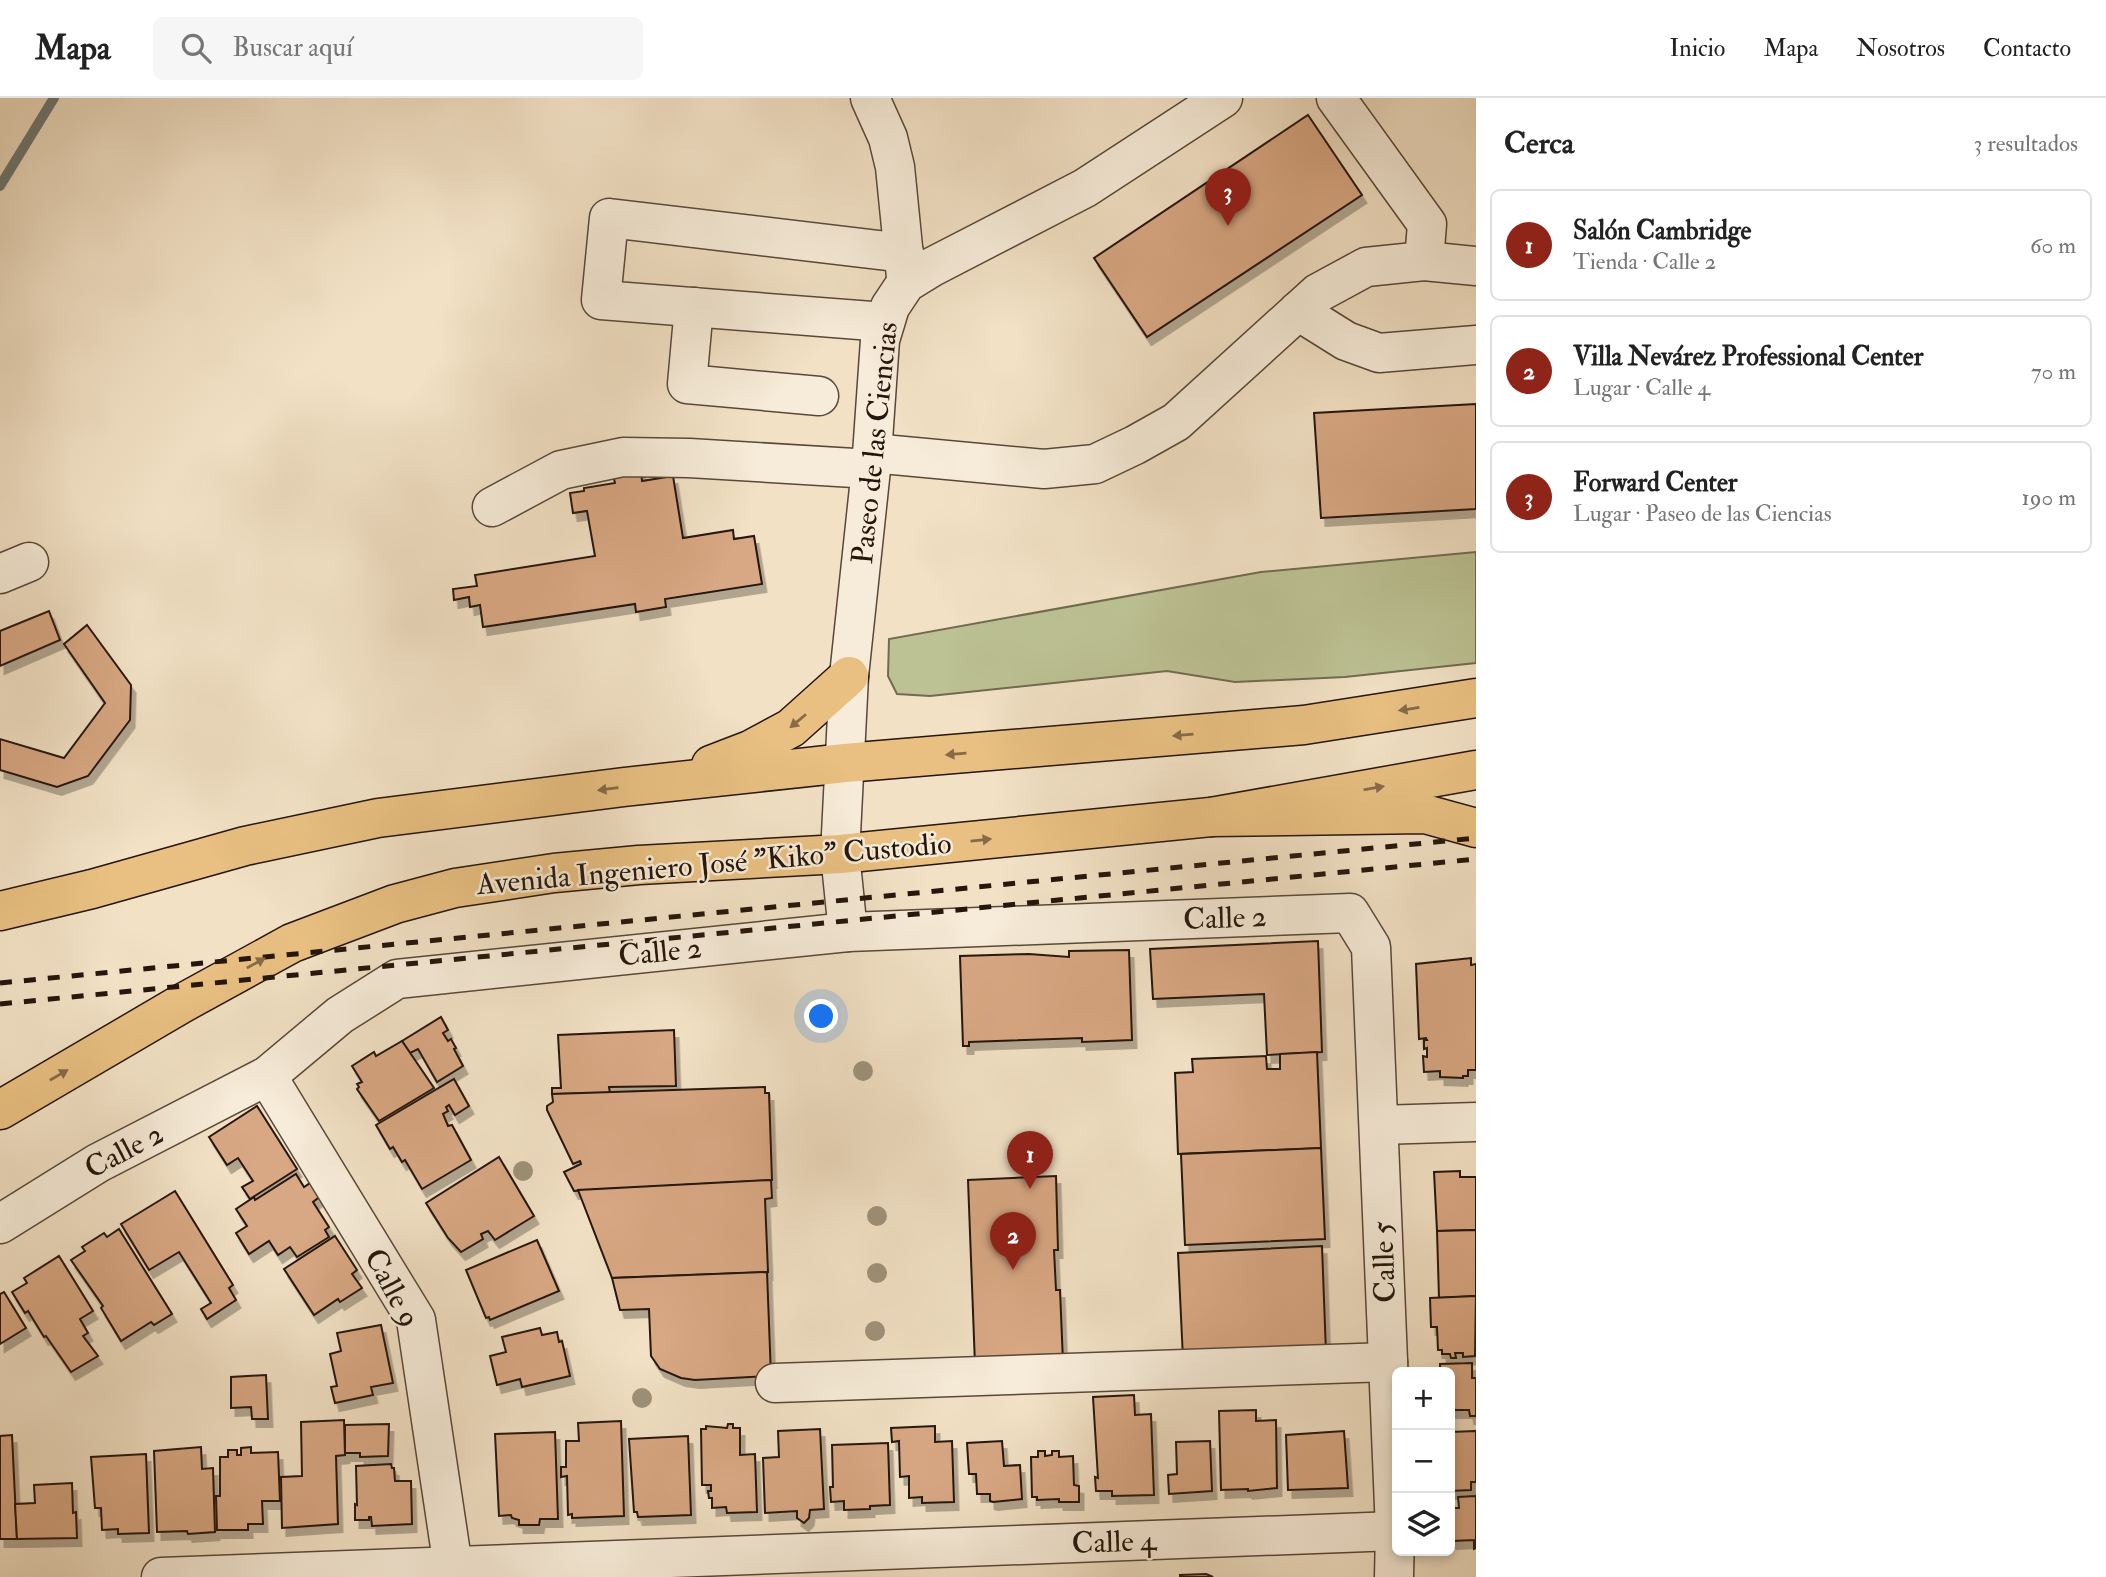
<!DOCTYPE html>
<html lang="es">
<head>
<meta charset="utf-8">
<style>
  body { margin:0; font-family:"IM FELL Double Pica",serif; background:#f6f6f6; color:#222 }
  .controls { position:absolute; right:21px; bottom:21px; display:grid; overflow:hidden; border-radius:10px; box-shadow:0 4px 10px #0003 }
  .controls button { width:63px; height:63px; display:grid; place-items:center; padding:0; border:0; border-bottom:2px solid #e0e0e0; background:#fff; color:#222; font:35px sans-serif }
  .you { position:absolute; left:822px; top:919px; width:24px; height:24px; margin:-18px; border:5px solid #fff; border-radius:50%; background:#1a73e8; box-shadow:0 0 0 10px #1a73e833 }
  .badge { display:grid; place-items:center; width:46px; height:46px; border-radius:50%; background:#8f2418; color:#fff; font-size:23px; font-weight:700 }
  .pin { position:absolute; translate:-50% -58px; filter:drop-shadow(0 2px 4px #0008) }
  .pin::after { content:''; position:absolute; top:37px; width:24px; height:21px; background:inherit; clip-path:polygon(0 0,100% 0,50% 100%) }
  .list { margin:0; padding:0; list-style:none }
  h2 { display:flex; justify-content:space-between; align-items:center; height:91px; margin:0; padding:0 28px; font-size:30px }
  h2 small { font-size:23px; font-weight:400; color:#767676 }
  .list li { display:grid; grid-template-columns:46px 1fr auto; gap:21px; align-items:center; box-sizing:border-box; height:112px; margin:0 14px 14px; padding:0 14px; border:2px solid #e0e0e0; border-radius:10px }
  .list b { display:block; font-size:26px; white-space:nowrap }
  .list p { margin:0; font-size:23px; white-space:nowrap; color:#767676 }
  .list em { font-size:23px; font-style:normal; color:#767676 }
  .icon { flex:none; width:38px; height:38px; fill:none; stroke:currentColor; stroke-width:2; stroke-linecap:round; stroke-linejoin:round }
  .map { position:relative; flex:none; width:1476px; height:1479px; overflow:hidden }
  header { display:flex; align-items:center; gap:42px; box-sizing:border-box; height:98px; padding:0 35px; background:#fff; border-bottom:2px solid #e0e0e0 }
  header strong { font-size:33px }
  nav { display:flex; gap:38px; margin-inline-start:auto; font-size:24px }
  .search { width:490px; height:63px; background:#f6f6f6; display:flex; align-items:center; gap:18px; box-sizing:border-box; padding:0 24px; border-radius:10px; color:#767676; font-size:26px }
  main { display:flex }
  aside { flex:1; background:#fff }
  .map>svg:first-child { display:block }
  .green { fill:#bcc294; stroke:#706c50; stroke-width:2 }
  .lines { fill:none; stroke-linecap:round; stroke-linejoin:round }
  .stream { stroke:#6c7974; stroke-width:10 }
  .building { fill:#d8a783; stroke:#25150c; stroke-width:2; filter:url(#shadow) }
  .minor-casing { stroke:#58483a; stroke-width:41 }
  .major-casing { stroke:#25150c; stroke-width:41 }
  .highway-casing { stroke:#25150c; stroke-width:41 }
  .minor { stroke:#f7ecd9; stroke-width:38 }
  .major { stroke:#e9c082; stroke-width:38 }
  .highway { stroke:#e9c082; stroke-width:38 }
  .rail { stroke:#25150c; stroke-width:5; stroke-dasharray:12 12; stroke-linecap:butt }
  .tree { fill:#9e927a }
  .oneway { fill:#876a47 }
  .labels { text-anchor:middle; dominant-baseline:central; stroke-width:5; stroke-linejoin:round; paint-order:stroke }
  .street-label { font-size:30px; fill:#25150c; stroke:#f7ecd9 }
</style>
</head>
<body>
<header>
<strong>Mapa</strong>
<div class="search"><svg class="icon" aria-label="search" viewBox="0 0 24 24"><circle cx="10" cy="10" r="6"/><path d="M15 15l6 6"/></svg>Buscar aquí</div>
<nav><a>Inicio</a><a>Mapa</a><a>Nosotros</a><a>Contacto</a></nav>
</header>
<main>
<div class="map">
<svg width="1476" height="1479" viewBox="0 0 1476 1479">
  <defs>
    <filter id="shadow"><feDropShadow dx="4.5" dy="8" stdDeviation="0" flood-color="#0004"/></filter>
  </defs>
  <rect width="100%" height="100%" fill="#f2e1c5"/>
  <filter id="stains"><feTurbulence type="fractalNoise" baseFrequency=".00286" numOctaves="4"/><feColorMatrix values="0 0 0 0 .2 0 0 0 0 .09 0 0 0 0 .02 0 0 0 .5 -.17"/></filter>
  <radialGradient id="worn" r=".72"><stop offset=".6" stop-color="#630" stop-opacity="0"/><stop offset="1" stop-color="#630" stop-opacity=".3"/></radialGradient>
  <path class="green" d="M1476,454V565L1345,579L1235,584L1167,573L930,598L897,596L888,578L889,541L1261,474Z"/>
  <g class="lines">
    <path class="stream" d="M0,88L54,0"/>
  </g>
  <g class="building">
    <path d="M1308,17L1362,97L1147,239L1094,160Z"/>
    <path d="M1476,306V411L1321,420L1314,315Z"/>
    <path d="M641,372L642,383L673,378L683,440L733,432L734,441L754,438L762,486L665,501L666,509L636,514L635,506L483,529L480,507L470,509L469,499L454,502L453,491L477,488L475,477L595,458L587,413L573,415L570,395L584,393V390L615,385L613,377Z"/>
    <path d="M49,513L60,542L0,568V533Z"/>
    <path d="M87,527L131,587L130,622L88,678L57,689L0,672V641L64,660L105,605L64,546Z"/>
    <path d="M1318,843L1322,954L1267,957L1264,896L1153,901L1150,851Z"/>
    <path d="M1129,852L1132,942L1082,944V940L969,944V948H963L960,858L1029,856L1069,859V853Z"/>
    <path d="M1471,860V867L1476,866V972H1468V978H1463V980L1440,979V973L1424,974L1423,958L1427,959V950L1424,951V942H1427L1426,940L1419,941L1416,866Z"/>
    <path d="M441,919L448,932L443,935L448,943L451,941L456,950L454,951L463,968L437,984L418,951L410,955L402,943Z"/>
    <path d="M674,932L676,988L609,989L610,995L552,996V990H561L558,937Z"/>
    <path d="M402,943L434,990L379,1023L357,991L359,989L357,986L362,984L352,968L374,954L376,958Z"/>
    <path d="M1317,954L1321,1050L1178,1056L1175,975L1193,974L1192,961L1266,958L1267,971H1280V956Z"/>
    <path d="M454,981L469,1008L455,1017L449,1007L446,1009L448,1013L443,1016L448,1028L452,1027L471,1062L422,1091L405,1062L402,1064L393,1049L390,1051L376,1027Z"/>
    <path d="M765,989V995H769L772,1082L574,1093L564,1074L581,1066L580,1063L573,1066L547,1012V1008L553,1004L552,996Z"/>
    <path d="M257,1008L297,1071L250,1101L242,1089L253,1083L238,1060L227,1067L209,1039Z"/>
    <path d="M1321,1050L1325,1141L1185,1147L1181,1056Z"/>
    <path d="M499,1059L534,1118L495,1142L488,1133L481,1136L483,1141L461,1154L448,1140L426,1105Z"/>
    <path d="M1460,1073V1079H1476V1132L1437,1133L1434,1074Z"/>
    <path d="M296,1076L304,1089L313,1083L322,1097L313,1104L329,1129L325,1132L329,1139L297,1159L290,1149L278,1157L269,1143L249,1156L236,1135L247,1128L236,1111L254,1099L255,1102Z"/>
    <path d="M1056,1078L1058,1152H1054L1056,1192H1060L1063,1264L975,1267L968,1082Z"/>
    <path d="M771,1082L772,1100L765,1101L768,1174L612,1180L578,1092Z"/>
    <path d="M175,1093L233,1187L229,1190L236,1202L207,1221L201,1211L211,1205L179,1154L149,1172L121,1126Z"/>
    <path d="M119,1131L172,1216L154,1227L151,1224L121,1243L101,1210L103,1208L71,1162L85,1153L82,1149L104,1135L107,1139Z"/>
    <path d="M1476,1132V1198L1439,1200L1437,1133Z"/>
    <path d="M335,1138L357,1172L352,1176L362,1190L340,1204L338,1201L314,1217L284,1171Z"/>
    <path d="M537,1142L559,1193L490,1222L489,1219L486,1220L466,1172Z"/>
    <path d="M1322,1148L1326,1255L1183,1261L1178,1155Z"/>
    <path d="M59,1158L93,1213L80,1221L88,1235L83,1238L98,1258L71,1274L46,1238L44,1239L28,1213L25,1215L12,1194L27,1185L24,1180Z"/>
    <path d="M767,1174L771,1278L695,1282L681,1280L660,1271L651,1258L649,1211L620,1212L612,1180Z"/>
    <path d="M4,1194L26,1230L0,1246V1196Z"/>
    <path d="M1476,1198L1475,1258L1463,1259V1255H1455L1456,1260H1451L1450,1256H1442V1252H1438L1437,1229H1431L1430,1200Z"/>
    <path d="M381,1227L393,1285L371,1289L373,1297L335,1305L331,1289L337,1288L330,1256L341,1253L337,1235Z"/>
    <path d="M540,1230L542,1237L557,1234L559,1244L562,1243L570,1278L522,1289L520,1281L497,1287L490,1258L506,1254L502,1239Z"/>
    <path d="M1472,1265V1280H1476V1318H1470L1469,1312H1450V1274H1440V1266Z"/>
    <path d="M266,1277L268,1321H252L251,1309L231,1310V1279Z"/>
    <path d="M1134,1297L1135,1317L1151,1316L1154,1397L1112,1398V1393H1096L1095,1379L1098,1380L1093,1299Z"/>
    <path d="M1256,1312V1323L1276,1322L1277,1390L1248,1393V1391L1221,1392L1219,1313Z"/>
    <path d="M344,1322L345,1357L336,1358L338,1426L282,1430L281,1379L302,1378L301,1324Z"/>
    <path d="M621,1323L624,1418L572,1420V1416L568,1417L567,1378L561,1379V1369H566V1343H579L578,1325Z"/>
    <path d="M389,1326L388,1358L360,1359V1355H345V1327Z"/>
    <path d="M728,1326H733V1330H740V1357L755,1356L757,1414L727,1415L726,1409L712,1410V1400H709L708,1393H711V1387H702L701,1331H706V1328L727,1330Z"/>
    <path d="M935,1328V1344L952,1343L954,1404L922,1405V1399L909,1400V1378L900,1379L899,1343L892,1344L891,1330Z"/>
    <path d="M820,1331L824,1411L810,1412L809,1420L804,1425L797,1420V1413L765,1415L763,1360L779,1359L778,1333Z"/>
    <path d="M1344,1333L1348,1390L1288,1392L1286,1337Z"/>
    <path d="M1476,1333V1384H1471V1392L1450,1393V1334Z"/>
    <path d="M555,1334L558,1421H540L539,1427H519V1422L512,1420L511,1417L499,1418L495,1336Z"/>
    <path d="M12,1337L17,1441H0V1338Z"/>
    <path d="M688,1338L691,1417L638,1419L637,1414H634L629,1341Z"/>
    <path d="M1002,1343L1004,1368L1020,1367L1022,1401L993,1404L990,1403V1396H977L976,1376H969L967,1345Z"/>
    <path d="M1210,1343L1212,1393L1169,1396L1168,1377L1177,1376L1176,1344Z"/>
    <path d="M888,1345L890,1407L870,1408V1411L844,1412V1403L831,1404L830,1389H833L832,1347Z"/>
    <path d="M201,1349L202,1371L213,1370L215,1434L188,1436L187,1433L157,1434L154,1353Z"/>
    <path d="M251,1349V1355L278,1354L280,1403H262L263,1426H248V1432H217L216,1398H220V1359H228V1352H237V1357H241V1350Z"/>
    <path d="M1038,1353H1045V1358L1052,1357V1353H1059V1359L1073,1358L1074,1387L1079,1388V1404H1059V1401L1037,1402V1399H1032L1031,1359H1038Z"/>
    <path d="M146,1356L149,1435L118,1436V1431L102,1432L101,1410H95L91,1359Z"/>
    <path d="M391,1366L392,1370H394L395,1383H411L412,1426L372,1428L371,1419H369V1422H355V1406L357,1407L356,1368Z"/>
    <path d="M72,1385L73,1415L76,1414L77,1440L17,1441L15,1406L35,1405L34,1387Z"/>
    <path d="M1476,1398V1450L1474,1451V1442L1452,1443L1450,1441V1410H1459L1458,1399Z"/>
    <path d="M1206,1476L1213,1479H1180V1477Z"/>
  </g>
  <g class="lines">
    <defs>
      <g id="minor">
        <path d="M870,0L888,40L895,69L906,179"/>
        <path d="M1336,0L1427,126L1424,163"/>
        <path d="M694,209L687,286L819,298"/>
        <path d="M1298,213L1346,243L1379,255L1476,247"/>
        <path d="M885,224L601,202L609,120L904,155"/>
        <path d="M872,355L1044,371L1095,366L1135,347L1176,324L1318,195L1366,169L1424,163L1476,168"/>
        <path d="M492,409L561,372L623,359L689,360L871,371"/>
        <path d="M0,476L29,464"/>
        <path d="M848,834L840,756L849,578L871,371L880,242L890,209L906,185L932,169L1085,90L1223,0"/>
        <path d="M267,978L416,1222L453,1469"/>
        <path d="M1379,1027L1476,1024"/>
        <path d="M0,1126L98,1065L267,978L340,917L397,881L848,834L1350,815L1371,849L1395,1433L1394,1479"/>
        <path d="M775,1285L1388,1264"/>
        <path d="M161,1479L1395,1433"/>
      </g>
      <g id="major">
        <path d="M711,667L750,652L791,630L849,578"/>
        <path d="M0,813L92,791L245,748L378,720L624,689L845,665L1304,627L1476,600"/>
        <path d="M0,1012L181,906L292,845L395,806L455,790L554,775L639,767L840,756L1211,719L1476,672"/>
      </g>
      <path id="highway" d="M1211,719L1425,716L1476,730"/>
    </defs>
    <use href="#minor" class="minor-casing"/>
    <use href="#major" class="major-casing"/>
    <use href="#highway" class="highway-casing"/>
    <use href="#minor" class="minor"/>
    <use href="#major" class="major"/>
    <use href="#highway" class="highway"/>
    <g class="rail">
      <path d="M0,885L1476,740"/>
      <path d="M0,906L1476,761"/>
    </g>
  </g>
  <g class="tree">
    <circle cx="863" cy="973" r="10"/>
    <circle cx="523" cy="1073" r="10"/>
    <circle cx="877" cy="1118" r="10"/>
    <circle cx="877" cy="1175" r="10"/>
    <circle cx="875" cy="1233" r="10"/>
    <circle cx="642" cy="1300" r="10"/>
  </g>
  <defs><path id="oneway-solid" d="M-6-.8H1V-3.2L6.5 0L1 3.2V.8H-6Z" transform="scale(1.75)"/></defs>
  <g class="oneway">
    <use href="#oneway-solid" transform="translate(1409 611) rotate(171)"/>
    <use href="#oneway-solid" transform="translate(798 623) rotate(140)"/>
    <use href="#oneway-solid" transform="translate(1183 637) rotate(175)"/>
    <use href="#oneway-solid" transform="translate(956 656) rotate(175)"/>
    <use href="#oneway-solid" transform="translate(1374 690) rotate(-10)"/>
    <use href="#oneway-solid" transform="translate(608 691) rotate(173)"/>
    <use href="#oneway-solid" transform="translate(981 742) rotate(-6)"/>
    <use href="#oneway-solid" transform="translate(256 865) rotate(-29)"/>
    <use href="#oneway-solid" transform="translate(59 977) rotate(-30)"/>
  </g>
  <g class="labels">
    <g class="street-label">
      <text transform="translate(875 345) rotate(-84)">Paseo de las Ciencias</text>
      <text transform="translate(714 766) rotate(-5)">Avenida Ingeniero José "Kiko" Custodio</text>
      <text transform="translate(1225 820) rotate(-2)">Calle 2</text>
      <text transform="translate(660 854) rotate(-6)">Calle 2</text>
      <text transform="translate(124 1053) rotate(-28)">Calle 2</text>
      <text transform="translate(1384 1164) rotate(-92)">Calle 5</text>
      <text transform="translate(392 1190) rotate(62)">Calle 9</text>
      <text transform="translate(1114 1444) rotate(-2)">Calle 4</text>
    </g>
  </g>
  <rect width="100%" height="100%" filter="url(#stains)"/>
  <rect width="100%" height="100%" fill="url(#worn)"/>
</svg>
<div class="controls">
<button>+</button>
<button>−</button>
<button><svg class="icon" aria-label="layers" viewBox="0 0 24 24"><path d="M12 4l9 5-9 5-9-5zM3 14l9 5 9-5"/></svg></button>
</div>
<div class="you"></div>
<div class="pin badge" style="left:1030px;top:1091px">1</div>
<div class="pin badge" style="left:1013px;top:1172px">2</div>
<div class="pin badge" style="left:1228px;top:128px">3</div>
</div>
<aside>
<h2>Cerca<small>3 resultados</small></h2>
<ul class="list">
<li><span class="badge">1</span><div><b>Salón Cambridge</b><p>Tienda · Calle 2</p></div><em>60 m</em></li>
<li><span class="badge">2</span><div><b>Villa Nevárez Professional Center</b><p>Lugar · Calle 4</p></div><em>70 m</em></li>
<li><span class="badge">3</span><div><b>Forward Center</b><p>Lugar · Paseo de las Ciencias</p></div><em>190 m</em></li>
</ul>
</aside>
</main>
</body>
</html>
